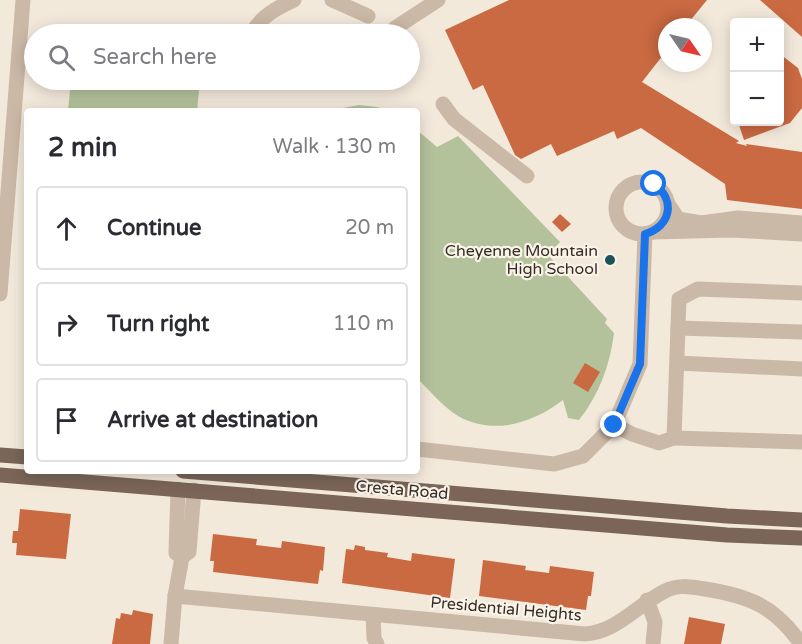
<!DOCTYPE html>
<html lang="en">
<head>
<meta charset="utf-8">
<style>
  body { margin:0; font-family:"Varela Round",sans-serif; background:#f7f7f7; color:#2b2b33 }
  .controls { position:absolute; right:18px; top:18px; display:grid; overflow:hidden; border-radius:6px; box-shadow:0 3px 15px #0003 }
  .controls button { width:54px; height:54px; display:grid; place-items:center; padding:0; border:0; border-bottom:2px solid #e1e1e2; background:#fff; color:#2b2b33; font:30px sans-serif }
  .compass { position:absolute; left:658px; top:18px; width:54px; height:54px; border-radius:50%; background:#fff; box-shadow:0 3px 15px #0003; rotate:124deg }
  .stop { position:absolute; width:18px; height:18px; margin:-14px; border:4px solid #1a73e8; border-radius:50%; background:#fff }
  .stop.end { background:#1a73e8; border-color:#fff; box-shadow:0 2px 6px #0008 }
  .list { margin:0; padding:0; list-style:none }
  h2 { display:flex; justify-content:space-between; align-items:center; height:78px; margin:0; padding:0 24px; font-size:26px }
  h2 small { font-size:20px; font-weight:400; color:#7c7c81 }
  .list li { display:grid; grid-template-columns:39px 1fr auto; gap:18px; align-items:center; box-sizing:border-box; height:84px; margin:0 12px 12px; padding:0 12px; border:2px solid #e1e1e2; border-radius:6px }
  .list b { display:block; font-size:22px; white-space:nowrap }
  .list em { font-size:20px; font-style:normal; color:#7c7c81 }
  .icon { flex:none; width:33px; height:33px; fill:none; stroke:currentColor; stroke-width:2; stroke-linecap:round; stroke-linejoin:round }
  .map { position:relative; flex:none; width:802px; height:644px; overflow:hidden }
  .search { position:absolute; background:#fff; box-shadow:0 3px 15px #0003; left:24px; top:24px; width:396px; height:66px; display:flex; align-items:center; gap:15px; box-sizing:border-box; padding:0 21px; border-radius:33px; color:#7c7c81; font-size:22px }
  .panel { position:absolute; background:#fff; box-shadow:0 3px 15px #0003; left:24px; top:108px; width:396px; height:366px; border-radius:6px }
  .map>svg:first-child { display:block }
  .green { fill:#b3c29b }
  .building { fill:#ca6a42 }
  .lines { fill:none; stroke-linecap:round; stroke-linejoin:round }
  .minor { stroke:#cbb9a7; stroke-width:15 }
  .major { stroke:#7a6558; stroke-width:15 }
  .route { stroke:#1a73e8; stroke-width:8 }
  .poi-dot { fill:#1c535a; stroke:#faf3e8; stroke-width:2 }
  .labels { text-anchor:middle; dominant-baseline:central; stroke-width:4.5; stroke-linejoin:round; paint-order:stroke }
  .poi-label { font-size:16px; fill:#372d28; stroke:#faf3e8; text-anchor:end }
  .street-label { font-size:16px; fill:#372d28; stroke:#faf3e8 }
</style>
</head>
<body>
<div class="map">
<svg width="802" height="644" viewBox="0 0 802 644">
  <rect width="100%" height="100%" fill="#f3e9db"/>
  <g class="green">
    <path d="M71,80H200L197,111H68Z"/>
    <path d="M359,105L377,107L387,111H326Z"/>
    <path d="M417,130L437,147L458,136L560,242L548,255L607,319L605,323L614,333C610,365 599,395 579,420L568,418L563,400C533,423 494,436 458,416C443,407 430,391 417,378Z"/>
  </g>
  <g class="building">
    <path d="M509,0H707L685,27H667V50L642,82L739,141L736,143L747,146L746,144L802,152V209L727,200L725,184L641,128L617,139L614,131L557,156L551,144L521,159L515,155L483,85L473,90L445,30Z"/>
    <path d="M760,0H802V37Z"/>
    <path d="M780,54L798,68L802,79V108L790,123L744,140L738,122H780Z"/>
    <path d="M560,214L571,224L562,232L552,222Z"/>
    <path d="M585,363L600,372L588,392L573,383Z"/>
    <path d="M20,509L71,514L66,559L16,555L17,543H12L13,531H18Z"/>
    <path d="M213,534L257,539L256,545L281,548L282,541L325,547L323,571L320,570L318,584L213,572L214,561H210Z"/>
    <path d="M355,545L365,547V550L388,553L387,557L411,561L412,553L455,559L450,598L342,583L346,549L354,550Z"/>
    <path d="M483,560L526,566L525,570L549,573L550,566L594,572L591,596H588L586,610L479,596Z"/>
    <path d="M133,610L153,614L150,644H112L116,618L120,619L121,613L132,615Z"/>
    <path d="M689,617L725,624L721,644H684Z"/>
  </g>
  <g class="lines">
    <g class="minor">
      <path d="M332,0L368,16"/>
      <path d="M395,28L438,0"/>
      <path d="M252,33C261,16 277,8 294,0"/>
      <path d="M443,104L454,119L527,176"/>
      <circle cx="642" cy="208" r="26"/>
      <path d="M668,204L678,219L701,223L738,218L802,223"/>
      <path d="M653,232L731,230L802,234"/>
      <path d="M802,293L698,289L679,299L674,438L802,442"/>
      <path d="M0,294L23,0"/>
      <path d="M678,328L802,332"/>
      <path d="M677,363L802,369"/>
      <path d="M614,425L640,364L645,234"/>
      <path d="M417,449L554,464L583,456L614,425L632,434L659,443L674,438"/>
      <path d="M178,489L176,553L182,557"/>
      <path d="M175,596L585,634C617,632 637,605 665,591C678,584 691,587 705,589C749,596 775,606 801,644"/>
      <path d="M647,600L655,622L653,644"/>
      <path d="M373,615L374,638L377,644"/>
      <path d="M171,644L175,596L182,557L189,552L194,490"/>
    </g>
    <g class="major">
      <path d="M0,455L27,457"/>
      <path d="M183,471L727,516L802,520"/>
      <path d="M0,475L727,535L802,538"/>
    </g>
  </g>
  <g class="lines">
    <path class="route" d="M614,425L640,364L645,234C671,226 676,200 654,184"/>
  </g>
  <circle class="poi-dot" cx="610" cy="260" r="6"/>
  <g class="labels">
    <g class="poi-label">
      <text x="598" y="251">Cheyenne Mountain<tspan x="598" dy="18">High School</tspan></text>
    </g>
    <g class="street-label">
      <text transform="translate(402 490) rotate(5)">Cresta Road</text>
      <text transform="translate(506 609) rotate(5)">Presidential Heights</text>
    </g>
  </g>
</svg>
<div class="controls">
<button>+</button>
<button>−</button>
</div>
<svg class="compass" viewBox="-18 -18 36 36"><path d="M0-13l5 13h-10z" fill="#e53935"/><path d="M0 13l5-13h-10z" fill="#7c7c81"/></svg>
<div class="stop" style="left:654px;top:184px"></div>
<div class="stop end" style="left:614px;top:425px"></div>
<div class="search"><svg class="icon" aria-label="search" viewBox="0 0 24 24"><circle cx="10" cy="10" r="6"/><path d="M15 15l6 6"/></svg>Search here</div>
<section class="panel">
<h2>2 min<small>Walk · 130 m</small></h2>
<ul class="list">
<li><svg class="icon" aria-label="ahead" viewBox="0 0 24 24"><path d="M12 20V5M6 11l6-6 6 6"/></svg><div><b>Continue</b></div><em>20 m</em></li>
<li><svg class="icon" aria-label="right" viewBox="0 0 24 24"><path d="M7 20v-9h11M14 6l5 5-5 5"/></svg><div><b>Turn right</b></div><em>110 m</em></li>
<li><svg class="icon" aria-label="arrive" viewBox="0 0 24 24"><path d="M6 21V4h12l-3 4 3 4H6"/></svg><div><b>Arrive at destination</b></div></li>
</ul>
</section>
</div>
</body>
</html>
